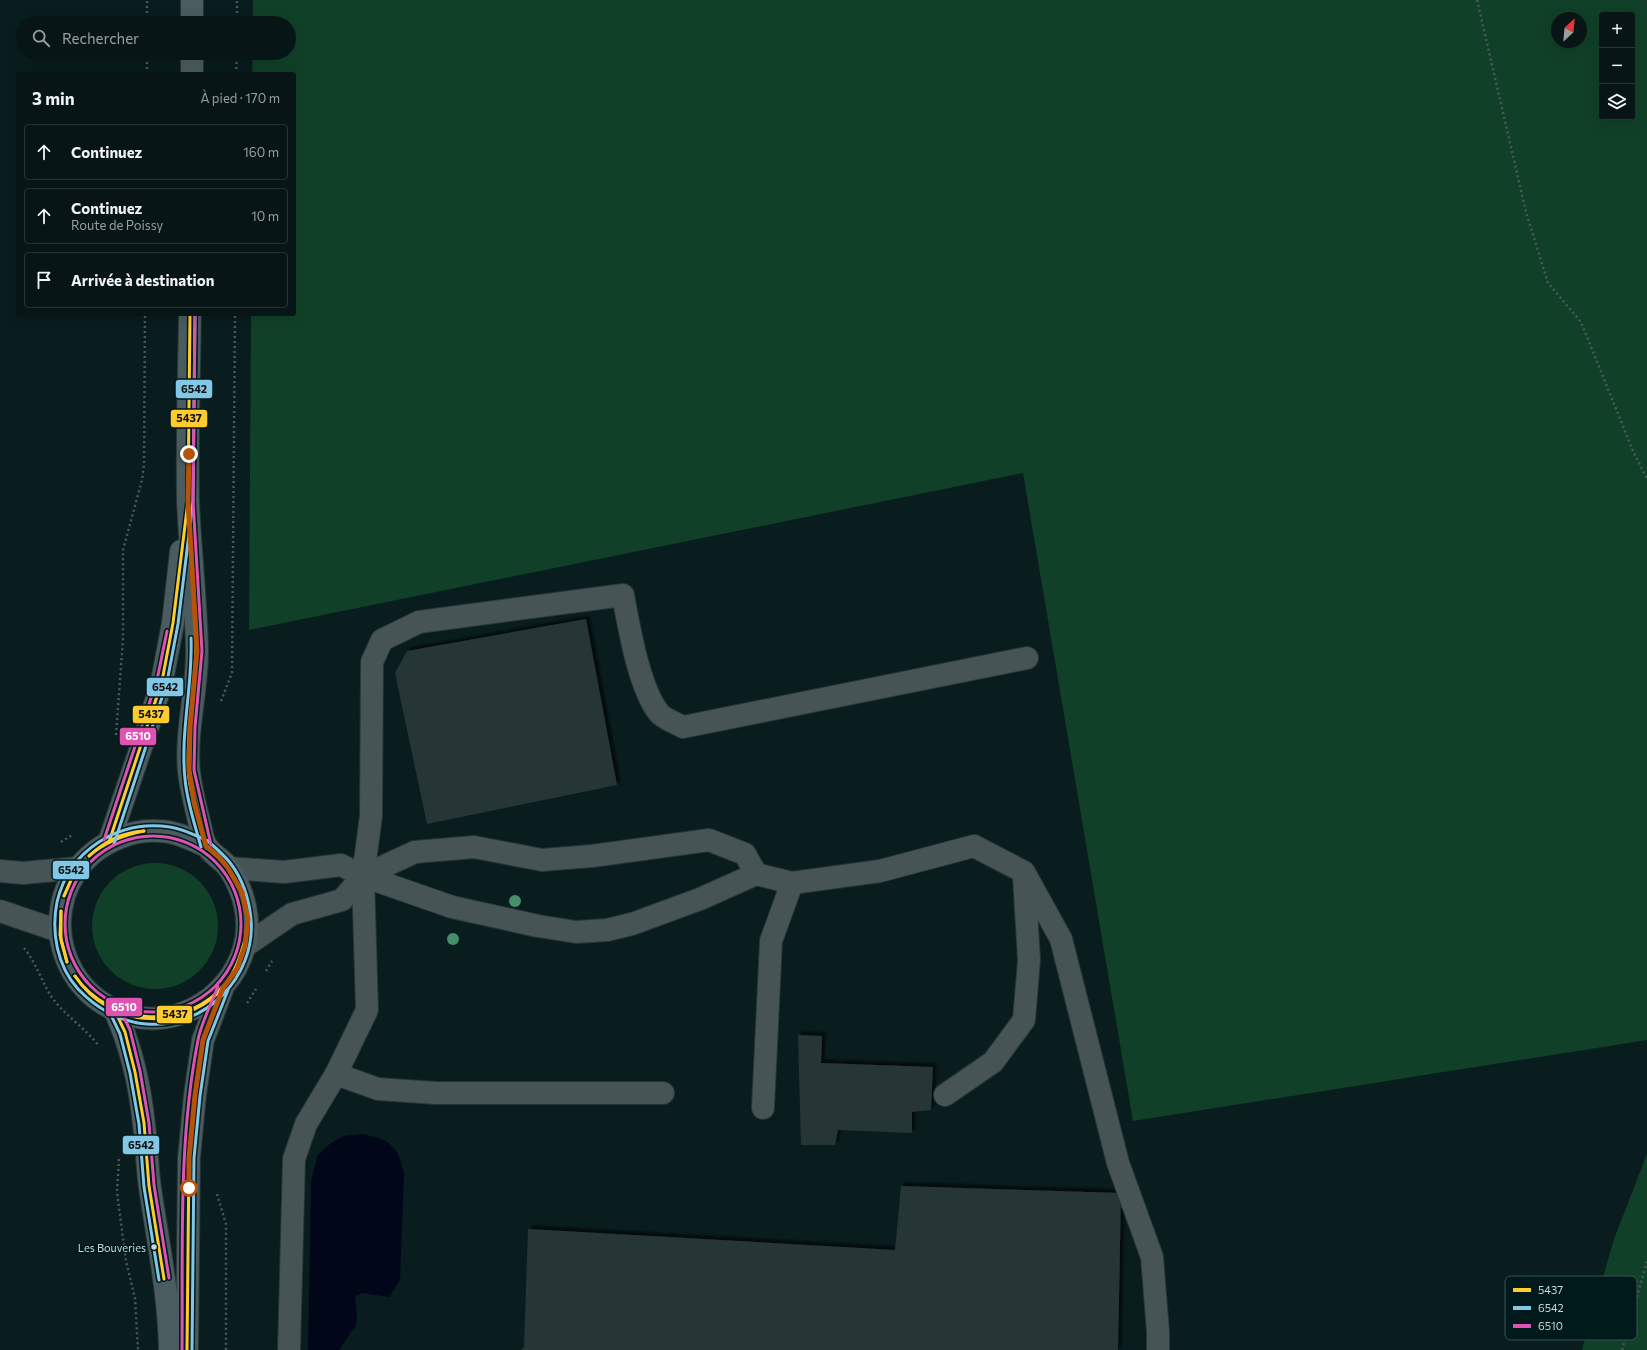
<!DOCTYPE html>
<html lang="fr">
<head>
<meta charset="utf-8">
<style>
  body { margin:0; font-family:Commissioner,sans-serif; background:#152223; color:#f1f3f6 }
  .controls { position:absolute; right:12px; top:12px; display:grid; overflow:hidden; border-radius:4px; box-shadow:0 4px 16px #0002 }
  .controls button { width:36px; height:36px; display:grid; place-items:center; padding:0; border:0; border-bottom:1px solid #283435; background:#071516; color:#f1f3f6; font:20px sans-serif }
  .compass { position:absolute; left:1551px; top:12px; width:36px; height:36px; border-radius:50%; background:#071516; box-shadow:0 4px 16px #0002; rotate:26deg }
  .stop { position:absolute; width:12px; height:12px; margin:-9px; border:3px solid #b45309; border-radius:50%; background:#fff }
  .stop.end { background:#b45309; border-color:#fff; box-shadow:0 1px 4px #0008 }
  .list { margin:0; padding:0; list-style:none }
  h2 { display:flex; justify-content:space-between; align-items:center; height:52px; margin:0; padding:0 16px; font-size:17px }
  h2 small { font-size:13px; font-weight:400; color:#989fa1 }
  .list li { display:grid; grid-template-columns:26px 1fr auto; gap:12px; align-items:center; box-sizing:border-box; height:56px; margin:0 8px 8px; padding:0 8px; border:1px solid #283435; border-radius:4px }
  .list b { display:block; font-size:15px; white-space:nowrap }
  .list p { margin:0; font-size:13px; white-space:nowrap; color:#989fa1 }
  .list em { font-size:13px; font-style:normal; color:#989fa1 }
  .icon { flex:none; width:22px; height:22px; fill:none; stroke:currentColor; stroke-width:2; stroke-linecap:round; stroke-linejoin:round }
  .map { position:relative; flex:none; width:1647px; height:1350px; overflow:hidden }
  .search { position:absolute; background:#071516; box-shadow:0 4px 16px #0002; left:16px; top:16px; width:280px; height:44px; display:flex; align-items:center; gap:10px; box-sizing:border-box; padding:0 14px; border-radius:22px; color:#989fa1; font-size:15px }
  .panel { position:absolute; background:#071516; box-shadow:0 4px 16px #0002; left:16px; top:72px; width:280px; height:244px; border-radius:4px }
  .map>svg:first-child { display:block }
  .green { fill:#104027; fill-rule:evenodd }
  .water { fill:#010718 }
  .building { fill:#253636; filter:url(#shadow) }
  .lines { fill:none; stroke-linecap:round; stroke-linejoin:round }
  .minor-casing { stroke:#283536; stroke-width:24 }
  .major-casing { stroke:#283536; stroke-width:24 }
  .path { stroke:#4c595a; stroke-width:2.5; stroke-dasharray:2 3; stroke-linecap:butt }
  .minor { stroke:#475455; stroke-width:22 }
  .major { stroke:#4a5c5f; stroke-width:22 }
  .bus-1-casing { stroke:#00191b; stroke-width:6 }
  .bus-2-casing { stroke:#00191b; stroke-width:6 }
  .bus-3-casing { stroke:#00191b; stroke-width:6 }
  .bus-1 { stroke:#ffcc30; stroke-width:3 }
  .bus-2 { stroke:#82c8e6; stroke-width:3 }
  .bus-3 { stroke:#de53b2; stroke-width:3 }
  .tree { fill:#448f67 }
  .route { stroke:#b45309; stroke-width:5 }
  .bus-dot { fill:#c5d9da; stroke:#00191b; stroke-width:1.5 }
  .labels { text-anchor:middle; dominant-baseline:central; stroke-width:3; stroke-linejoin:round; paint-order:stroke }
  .bus-label { font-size:11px; fill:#c5d9da; stroke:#00191b; text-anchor:end }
  .key { fill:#00191b; stroke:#3b5354; stroke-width:1 }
  .key-label { font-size:11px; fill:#c5d9da }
  .line-badge { stroke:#00191b; stroke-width:1.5 }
  .badge-label { font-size:11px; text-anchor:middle; font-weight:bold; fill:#fff }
  .pale-badge-label { font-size:11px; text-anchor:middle; font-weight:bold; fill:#111 }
</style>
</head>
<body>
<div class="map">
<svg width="1647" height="1350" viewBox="0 0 1647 1350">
  <defs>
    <filter id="shadow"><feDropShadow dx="3.5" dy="-3.5" stdDeviation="1" flood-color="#0009"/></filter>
  </defs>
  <rect width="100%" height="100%" fill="#091c1e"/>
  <g class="green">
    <path d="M253,0H1647V1040L1133,1121L1023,473L249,630L251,314H294V74H252L253,53H289V23H253ZM1602,15H1632V117H1602ZM1557,18H1581V42H1557Z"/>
    <circle cx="155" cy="926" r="63"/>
    <path d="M1647,1154V1350H1582L1614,1239Z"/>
  </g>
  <path class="water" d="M362,1134C390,1140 397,1144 404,1173L400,1280L389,1297L362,1293L355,1296L357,1316L356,1325L339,1350H308L311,1182L317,1156L331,1143L344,1136Z"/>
  <g class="building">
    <path d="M586,619L617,785L427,824L395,673L407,651Z"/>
    <path d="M798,1035L822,1036L821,1063L933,1067L931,1110L912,1112V1133L838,1130L835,1145H801Z"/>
    <path d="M901,1186L1121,1193L1118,1350H521L524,1347L528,1229L895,1250Z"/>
  </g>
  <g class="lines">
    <defs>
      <g id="minor">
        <path d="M229,868L284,872L341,865L363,876L452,907L538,926L576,932L607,930L632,924L700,899L756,874L792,883L771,941L763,1108"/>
        <path d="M0,871L23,873L78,868"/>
        <path d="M792,883L880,871L974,846L1024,872L1061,939L1118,1163L1152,1257L1158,1332V1350"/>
        <path d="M0,911L59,931"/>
        <path d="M245,946L292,914L342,900L363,876L415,852L474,847L542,860L592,856L709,840L745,854L756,874"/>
        <path d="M336,1074L378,1089L436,1093H663"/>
        <path d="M945,1095L993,1062L1024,1020L1029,960L1024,877"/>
        <path d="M289,1350L294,1159L306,1124L336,1074L367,1010L363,876L371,816L372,662L382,640L419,622L623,595C629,627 639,688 659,713C664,719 676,723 683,727L1027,658"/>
      </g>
      <g id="major">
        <path d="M192,23V0"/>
        <path d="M192,74V53"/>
        <path d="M190,314C189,376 187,439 188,501C190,550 196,599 197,648C198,689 185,730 189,772C191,788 195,805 199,821C201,828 202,837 205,843C209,853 222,859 228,867C244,890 252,921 244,948C229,1002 167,1035 115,1010C40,975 42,868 119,838C131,833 144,830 158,831C175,831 190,839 206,846"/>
        <path d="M109,842L148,727L162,681L173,623L181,551"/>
        <path d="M115,1011C131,1046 140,1086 144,1125C147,1146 147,1167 150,1188C158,1242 169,1295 170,1350"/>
        <path d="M187,1350L189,1158L195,1095L203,1040L222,990"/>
      </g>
    </defs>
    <use href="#minor" class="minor-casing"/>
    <use href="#major" class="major-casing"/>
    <g class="path">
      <path d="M1477,0L1526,212L1548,283L1581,322L1633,451L1647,479"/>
      <path d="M147,23V0"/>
      <path d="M237,23V0"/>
      <path d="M147,74V53"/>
      <path d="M236,74L237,53"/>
      <path d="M221,701L232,673L235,314"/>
      <path d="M116,735L123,639V550L142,480L144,465L145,314"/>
      <path d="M61,842L72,835"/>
      <path d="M24,948C37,964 42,983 53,999C67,1017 86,1029 99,1046"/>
      <path d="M266,971L272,961"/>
      <path d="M247,1003L256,989"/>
      <path d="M119,1159L117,1192L126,1261L135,1298L138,1350"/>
      <path d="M217,1194L226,1224V1350"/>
      <path d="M1622,1350L1647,1261"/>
    </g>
    <use href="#minor" class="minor"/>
    <use href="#major" class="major"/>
    <defs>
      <g id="bus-1">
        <path d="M196,638C197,685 185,731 189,778C192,801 200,824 206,846"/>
        <path d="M109,842L162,681L173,623L188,501L190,314"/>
        <path d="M209,849L224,862L236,881"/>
        <path d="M209,849L226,865L236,881"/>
        <path d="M89,856C104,842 123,832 144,831"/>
        <path d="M89,856C105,842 123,835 144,831"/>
        <path d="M64,896L71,880L81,864"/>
        <path d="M64,896L72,878L81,864"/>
        <path d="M61,911V940L67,962"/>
        <path d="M61,911L60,935L67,962"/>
        <path d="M75,976C110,1026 187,1032 226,983C237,969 241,953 246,936"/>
        <path d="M75,976C111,1031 189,1033 229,981C238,968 245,952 246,936"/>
        <path d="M115,1011L125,1032L135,1072L144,1123L149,1186L164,1279"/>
        <path d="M187,1350L189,1158L195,1095L203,1040L223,988"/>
      </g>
      <g id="bus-2">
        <path d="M191,638C193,685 180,732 185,779C187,802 195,825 201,847"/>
        <path d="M208,841C196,836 184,829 170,827C119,819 69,850 57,902C51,932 57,966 78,989C96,1008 120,1022 146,1024C205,1029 256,977 251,919C249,899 243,880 231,864C225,856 217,849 209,842"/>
        <path d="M114,844L167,682L178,624L193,501L195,314"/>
        <path d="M110,1013L120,1034L130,1073L139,1124L144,1187L159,1280"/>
        <path d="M192,1350L194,1158L200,1096L208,1041L228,990"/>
      </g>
      <g id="bus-3">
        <path d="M195,314L193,501L202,651L195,727L194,770L211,845"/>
        <circle cx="153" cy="924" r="88"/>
        <path d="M104,840L157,680L167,631"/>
        <path d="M120,1009L130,1030L140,1071L149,1123L154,1185L169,1278"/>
        <path d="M182,1350C183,1247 178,1142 198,1040C201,1023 212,1003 218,986"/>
      </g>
    </defs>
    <use href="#bus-1" class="bus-1-casing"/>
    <use href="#bus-2" class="bus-2-casing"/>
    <use href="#bus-3" class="bus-3-casing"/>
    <use href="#bus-1" class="bus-1"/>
    <use href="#bus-2" class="bus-2"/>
    <use href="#bus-3" class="bus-3"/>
  </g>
  <g class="tree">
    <circle cx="515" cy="901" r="6"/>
    <circle cx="453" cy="939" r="6"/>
  </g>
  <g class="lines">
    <path class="route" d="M189,454L188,501L197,651L190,727L189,770L194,802L206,846L218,856L228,868L242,892L248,919L245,946L237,969L223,988L203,1040L195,1095L189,1158V1188"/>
  </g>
  <circle class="bus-dot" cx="154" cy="1247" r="3.5"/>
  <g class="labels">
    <g class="bus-label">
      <text x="146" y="1247">Les Bouveries</text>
    </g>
  </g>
  <rect x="1505" y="1276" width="132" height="64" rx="6" class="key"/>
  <rect x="1513" y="1288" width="18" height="4" fill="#ffcc30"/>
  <rect x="1513" y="1306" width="18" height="4" fill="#82c8e6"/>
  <rect x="1513" y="1324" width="18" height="4" fill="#de53b2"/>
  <g class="key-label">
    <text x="1538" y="1294">5437</text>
    <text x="1538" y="1312">6542</text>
    <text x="1538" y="1330">6510</text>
  </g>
  <g class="line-badge">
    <rect x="175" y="379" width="38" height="20" rx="4" fill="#82c8e6"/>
    <rect x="170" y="409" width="38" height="19" rx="4" fill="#ffcc30"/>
    <rect x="146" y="677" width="38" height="20" rx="4" fill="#82c8e6"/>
    <rect x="132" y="705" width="38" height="19" rx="4" fill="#ffcc30"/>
    <rect x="119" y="727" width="38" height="19" rx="4" fill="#de53b2"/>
    <rect x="52" y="860" width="38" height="20" rx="4" fill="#82c8e6"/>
    <rect x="105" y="997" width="38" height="20" rx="4" fill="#de53b2"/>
    <rect x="156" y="1005" width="37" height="19" rx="4" fill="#ffcc30"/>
    <rect x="122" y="1135" width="38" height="20" rx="4" fill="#82c8e6"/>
  </g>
  <g class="badge-label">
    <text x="138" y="740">6510</text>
    <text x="124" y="1011">6510</text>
  </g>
  <g class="pale-badge-label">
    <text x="194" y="393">6542</text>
    <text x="189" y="422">5437</text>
    <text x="165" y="691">6542</text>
    <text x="151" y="718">5437</text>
    <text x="71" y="874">6542</text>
    <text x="175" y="1018">5437</text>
    <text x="141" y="1149">6542</text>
  </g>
</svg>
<div class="controls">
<button>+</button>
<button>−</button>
<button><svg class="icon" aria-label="layers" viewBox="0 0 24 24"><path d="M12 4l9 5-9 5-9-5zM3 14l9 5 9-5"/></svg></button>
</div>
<svg class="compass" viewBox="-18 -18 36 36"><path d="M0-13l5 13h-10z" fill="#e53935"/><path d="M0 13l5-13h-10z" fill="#989fa1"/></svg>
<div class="stop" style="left:189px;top:1188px"></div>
<div class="stop end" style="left:189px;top:454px"></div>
<div class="search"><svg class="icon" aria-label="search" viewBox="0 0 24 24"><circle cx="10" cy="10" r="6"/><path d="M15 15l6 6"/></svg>Rechercher</div>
<section class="panel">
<h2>3 min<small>À pied · 170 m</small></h2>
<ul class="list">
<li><svg class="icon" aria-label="ahead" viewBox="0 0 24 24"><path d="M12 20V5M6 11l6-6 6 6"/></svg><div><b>Continuez</b></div><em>160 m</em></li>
<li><svg class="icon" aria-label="ahead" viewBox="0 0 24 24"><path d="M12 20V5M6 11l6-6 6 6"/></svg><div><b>Continuez</b><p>Route de Poissy</p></div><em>10 m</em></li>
<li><svg class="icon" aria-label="arrive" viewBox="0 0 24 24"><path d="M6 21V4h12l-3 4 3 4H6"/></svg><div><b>Arrivée à destination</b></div></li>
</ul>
</section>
</div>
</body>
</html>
